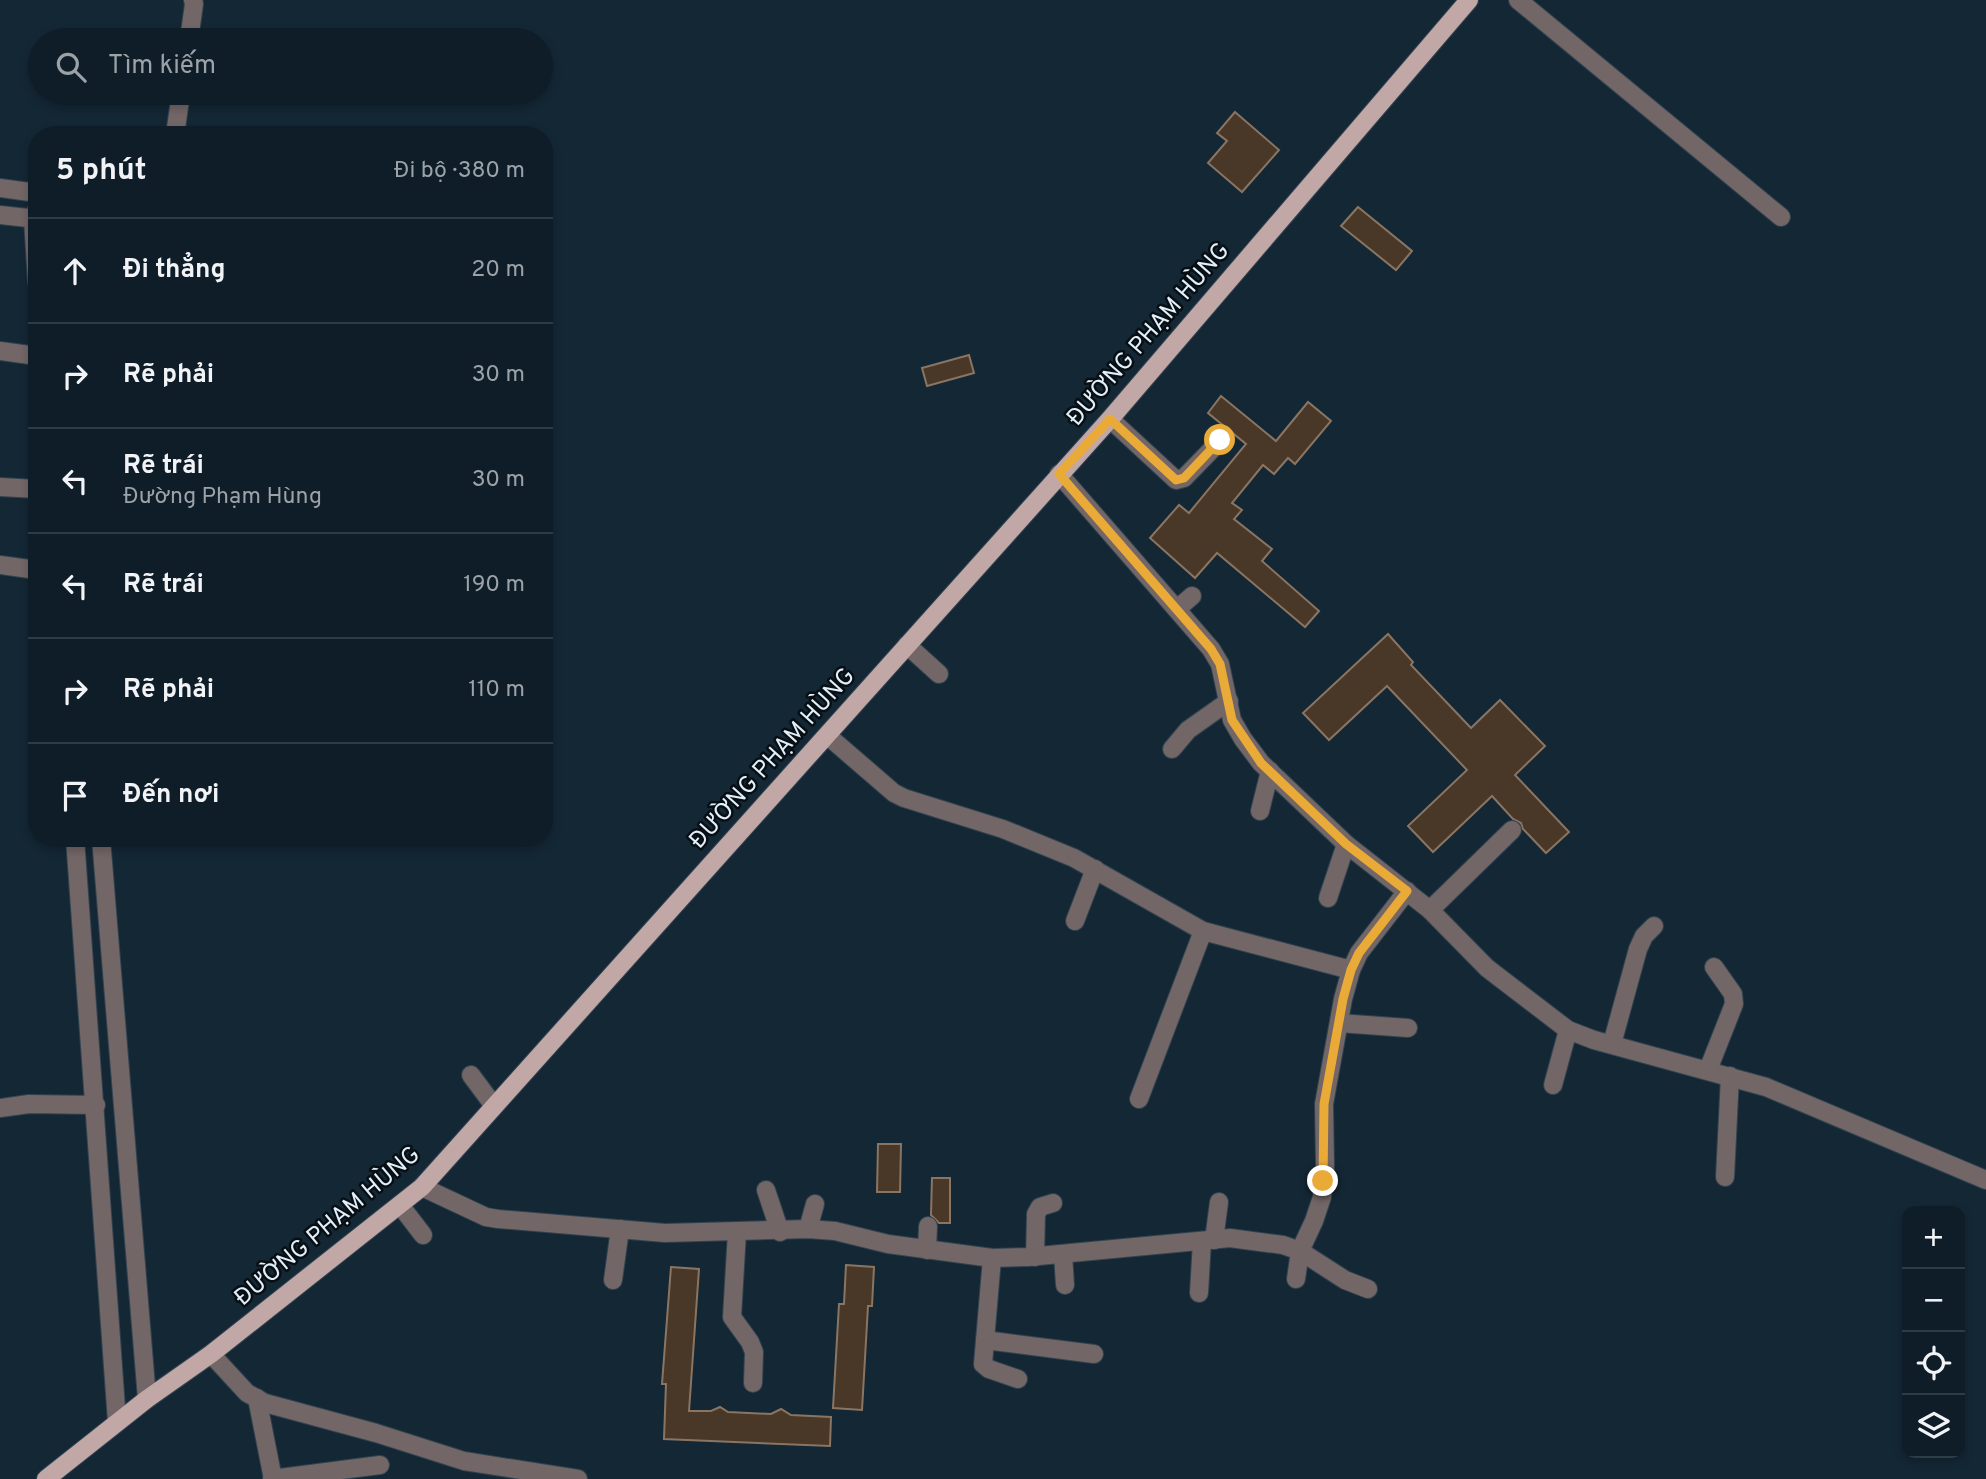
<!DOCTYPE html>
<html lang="vi">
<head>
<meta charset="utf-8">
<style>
  body { margin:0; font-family:Overpass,sans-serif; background:#1d2a34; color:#f1f3f6 }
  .controls { position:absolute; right:21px; bottom:21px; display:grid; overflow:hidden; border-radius:14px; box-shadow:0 4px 10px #0003 }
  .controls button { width:63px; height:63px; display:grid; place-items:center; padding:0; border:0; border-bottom:2px solid #2f3b45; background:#0f1d28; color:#f1f3f6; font:35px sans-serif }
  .stop { position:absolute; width:21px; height:21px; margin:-16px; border:5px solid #eaaa38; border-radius:50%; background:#fff }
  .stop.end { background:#eaaa38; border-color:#fff; box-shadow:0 2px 7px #0008 }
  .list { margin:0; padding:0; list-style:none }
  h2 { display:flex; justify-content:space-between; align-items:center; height:91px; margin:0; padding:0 28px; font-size:30px }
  h2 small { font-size:23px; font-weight:400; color:#9ba2a8 }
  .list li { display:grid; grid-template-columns:46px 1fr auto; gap:21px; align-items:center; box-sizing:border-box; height:105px; padding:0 28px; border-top:2px solid #2f3b45 }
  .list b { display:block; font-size:26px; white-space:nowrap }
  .list p { margin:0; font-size:23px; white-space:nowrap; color:#9ba2a8 }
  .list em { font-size:23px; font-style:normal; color:#9ba2a8 }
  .icon { flex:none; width:38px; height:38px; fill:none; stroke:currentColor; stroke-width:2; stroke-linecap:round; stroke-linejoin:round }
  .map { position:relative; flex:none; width:1986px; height:1479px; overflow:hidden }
  .search { position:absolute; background:#0f1d28; box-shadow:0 4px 10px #0003; left:28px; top:28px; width:525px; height:77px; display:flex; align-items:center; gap:18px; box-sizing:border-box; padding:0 24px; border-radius:38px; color:#9ba2a8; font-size:26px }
  .panel { position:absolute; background:#0f1d28; box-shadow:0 4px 10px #0003; left:28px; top:126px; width:525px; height:721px; border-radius:28px }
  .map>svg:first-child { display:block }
  .building { fill:#493727; stroke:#8a7563; stroke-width:2 }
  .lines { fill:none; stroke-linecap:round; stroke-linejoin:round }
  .minor-casing { stroke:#314350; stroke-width:20 }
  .major-casing { stroke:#314350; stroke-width:20 }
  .minor { stroke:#736666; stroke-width:18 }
  .major { stroke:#c2a7a7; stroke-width:18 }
  .route { stroke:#eaaa38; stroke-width:9 }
  .labels { text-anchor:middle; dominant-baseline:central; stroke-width:5; stroke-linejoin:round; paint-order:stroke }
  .street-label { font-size:24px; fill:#e3eff9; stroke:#070f15 }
</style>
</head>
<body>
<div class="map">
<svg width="1986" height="1479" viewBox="0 0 1986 1479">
  <rect width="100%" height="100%" fill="#142735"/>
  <g class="building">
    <path d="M1235,112L1279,150L1242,192L1208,163L1227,141L1217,133Z"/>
    <path d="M1358,207L1412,251L1396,270L1341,226Z"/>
    <path d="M969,355L974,373L927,386L922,368Z"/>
    <path d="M1221,396L1276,441L1308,402L1331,421L1295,464L1288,458L1274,474L1263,465L1232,503L1242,510L1234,519L1272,549L1262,561L1319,611L1305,627L1217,553L1195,578L1150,538L1179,505L1189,513L1246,444L1208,413Z"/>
    <path d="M1388,634L1413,662L1411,665L1471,728L1500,700L1545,746L1515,775L1569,832L1546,853L1523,829L1521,823L1513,819L1492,796L1433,852L1408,826L1467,770L1387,686L1329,740L1303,713Z"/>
    <path d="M878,1144H901L900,1192H877Z"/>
    <path d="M932,1178H950V1223H939L931,1215Z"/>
    <path d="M846,1265L874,1267L872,1306H868L862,1410L833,1408L839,1304H844Z"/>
    <path d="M671,1267L699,1269L689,1411H711L720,1407L728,1412L771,1414L781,1409L791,1415L831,1417L830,1446L664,1439L666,1384H662Z"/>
  </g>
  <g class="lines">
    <defs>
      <g id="minor">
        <path d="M1518,0L1781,217"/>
        <path d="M189,40L194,4L193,0"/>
        <path d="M175,135L181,93"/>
        <path d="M0,188L37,193"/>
        <path d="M37,209L33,219L37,282"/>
        <path d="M0,215L37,219"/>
        <path d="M0,351L37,356"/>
        <path d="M1110,419L1176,480L1184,478L1220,441"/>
        <path d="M1059,474L1211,649L1220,664L1232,720L1243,739L1261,763L1346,844L1430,910L1487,968L1568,1030L1594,1040L1766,1087L1986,1180"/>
        <path d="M0,487L37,489"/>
        <path d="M0,565L37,570"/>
        <path d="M1177,609L1192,596"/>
        <path d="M907,645L939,674"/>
        <path d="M828,736L894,793L904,798L1003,829L1074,858L1203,931L1351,970"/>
        <path d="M1172,749L1188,730L1229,701"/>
        <path d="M1260,811L1270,771"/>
        <path d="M75,838L117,1422"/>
        <path d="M101,838L147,1399"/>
        <path d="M1328,898L1346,844"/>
        <path d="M1430,910L1512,830"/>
        <path d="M1075,921L1095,869"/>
        <path d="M1339,1023L1408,1028"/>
        <path d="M1612,1044L1638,949L1644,936L1654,926"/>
        <path d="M1708,1070L1734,1004L1733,994L1714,967"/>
        <path d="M471,1075L494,1106"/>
        <path d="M1553,1085L1568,1030"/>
        <path d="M1139,1099L1203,931"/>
        <path d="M0,1108L29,1104L96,1105"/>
        <path d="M1725,1177L1730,1076"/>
        <path d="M422,1187L486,1217L498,1219L665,1233L808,1229L835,1231L888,1244L992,1258L1028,1257L1230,1238L1283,1245L1300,1251L1345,1280L1368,1289"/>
        <path d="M766,1190L780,1232"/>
        <path d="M400,1205L423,1235"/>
        <path d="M808,1229L815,1204"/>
        <path d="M737,1232L732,1317L750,1342L754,1352L753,1383"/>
        <path d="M1214,1240L1219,1202"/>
        <path d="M927,1250L928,1226"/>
        <path d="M1063,1254L1065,1285"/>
        <path d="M1035,1257L1036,1214L1040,1207L1053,1203"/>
        <path d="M992,1258L983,1364L989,1369L1018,1379"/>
        <path d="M1296,1279L1300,1251L1314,1221L1322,1197L1325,1166L1324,1104L1343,999L1351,970L1359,953L1407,891"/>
        <path d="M613,1280L620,1229"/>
        <path d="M1199,1293L1202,1241"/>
        <path d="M985,1340L1094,1354"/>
        <path d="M211,1354L247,1393L265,1403L376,1433L464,1461L578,1479"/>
        <path d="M257,1398L273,1479"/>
        <path d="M272,1479L380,1465"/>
      </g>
      <path id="major" d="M46,1479L147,1399L211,1354L422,1187L1110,419L1469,0"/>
    </defs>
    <use href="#minor" class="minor-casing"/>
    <use href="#major" class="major-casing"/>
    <use href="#minor" class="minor"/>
    <use href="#major" class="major"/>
  </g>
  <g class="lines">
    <path class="route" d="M1220,440L1184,478L1176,480L1110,419L1059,474L1211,649L1220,664L1232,720L1261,763L1346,844L1407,891L1359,953L1351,970L1343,999L1324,1104L1323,1181"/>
  </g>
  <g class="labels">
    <g class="street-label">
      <text transform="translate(1149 335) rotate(-49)">ĐƯỜNG PHẠM HÙNG</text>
      <text transform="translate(773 759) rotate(-48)">ĐƯỜNG PHẠM HÙNG</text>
      <text transform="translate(328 1227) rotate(-40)">ĐƯỜNG PHẠM HÙNG</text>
    </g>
  </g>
</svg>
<div class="controls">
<button>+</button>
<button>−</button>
<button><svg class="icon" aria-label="locate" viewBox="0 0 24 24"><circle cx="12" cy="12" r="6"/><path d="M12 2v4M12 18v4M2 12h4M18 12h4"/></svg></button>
<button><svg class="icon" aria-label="layers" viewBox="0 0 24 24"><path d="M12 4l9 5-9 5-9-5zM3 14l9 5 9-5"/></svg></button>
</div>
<div class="stop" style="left:1220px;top:440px"></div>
<div class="stop end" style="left:1323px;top:1181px"></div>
<div class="search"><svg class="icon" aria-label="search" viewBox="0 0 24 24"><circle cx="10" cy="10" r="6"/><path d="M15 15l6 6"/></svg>Tìm kiếm</div>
<section class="panel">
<h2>5 phút<small>Đi bộ · 380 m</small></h2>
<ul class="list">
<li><svg class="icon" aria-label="ahead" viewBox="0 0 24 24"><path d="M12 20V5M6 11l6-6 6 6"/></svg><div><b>Đi thẳng</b></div><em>20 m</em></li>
<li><svg class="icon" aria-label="right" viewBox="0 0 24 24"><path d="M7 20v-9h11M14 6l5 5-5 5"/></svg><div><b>Rẽ phải</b></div><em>30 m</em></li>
<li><svg class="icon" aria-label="left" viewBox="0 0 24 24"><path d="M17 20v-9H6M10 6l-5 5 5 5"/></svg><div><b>Rẽ trái</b><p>Đường Phạm Hùng</p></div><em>30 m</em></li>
<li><svg class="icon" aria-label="left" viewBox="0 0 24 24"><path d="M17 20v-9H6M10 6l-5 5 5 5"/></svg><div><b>Rẽ trái</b></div><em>190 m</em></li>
<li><svg class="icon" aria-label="right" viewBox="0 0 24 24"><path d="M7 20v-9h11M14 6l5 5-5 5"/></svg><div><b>Rẽ phải</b></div><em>110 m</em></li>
<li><svg class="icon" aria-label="arrive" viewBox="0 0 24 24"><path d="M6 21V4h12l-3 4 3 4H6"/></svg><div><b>Đến nơi</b></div></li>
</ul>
</section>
</div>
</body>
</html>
